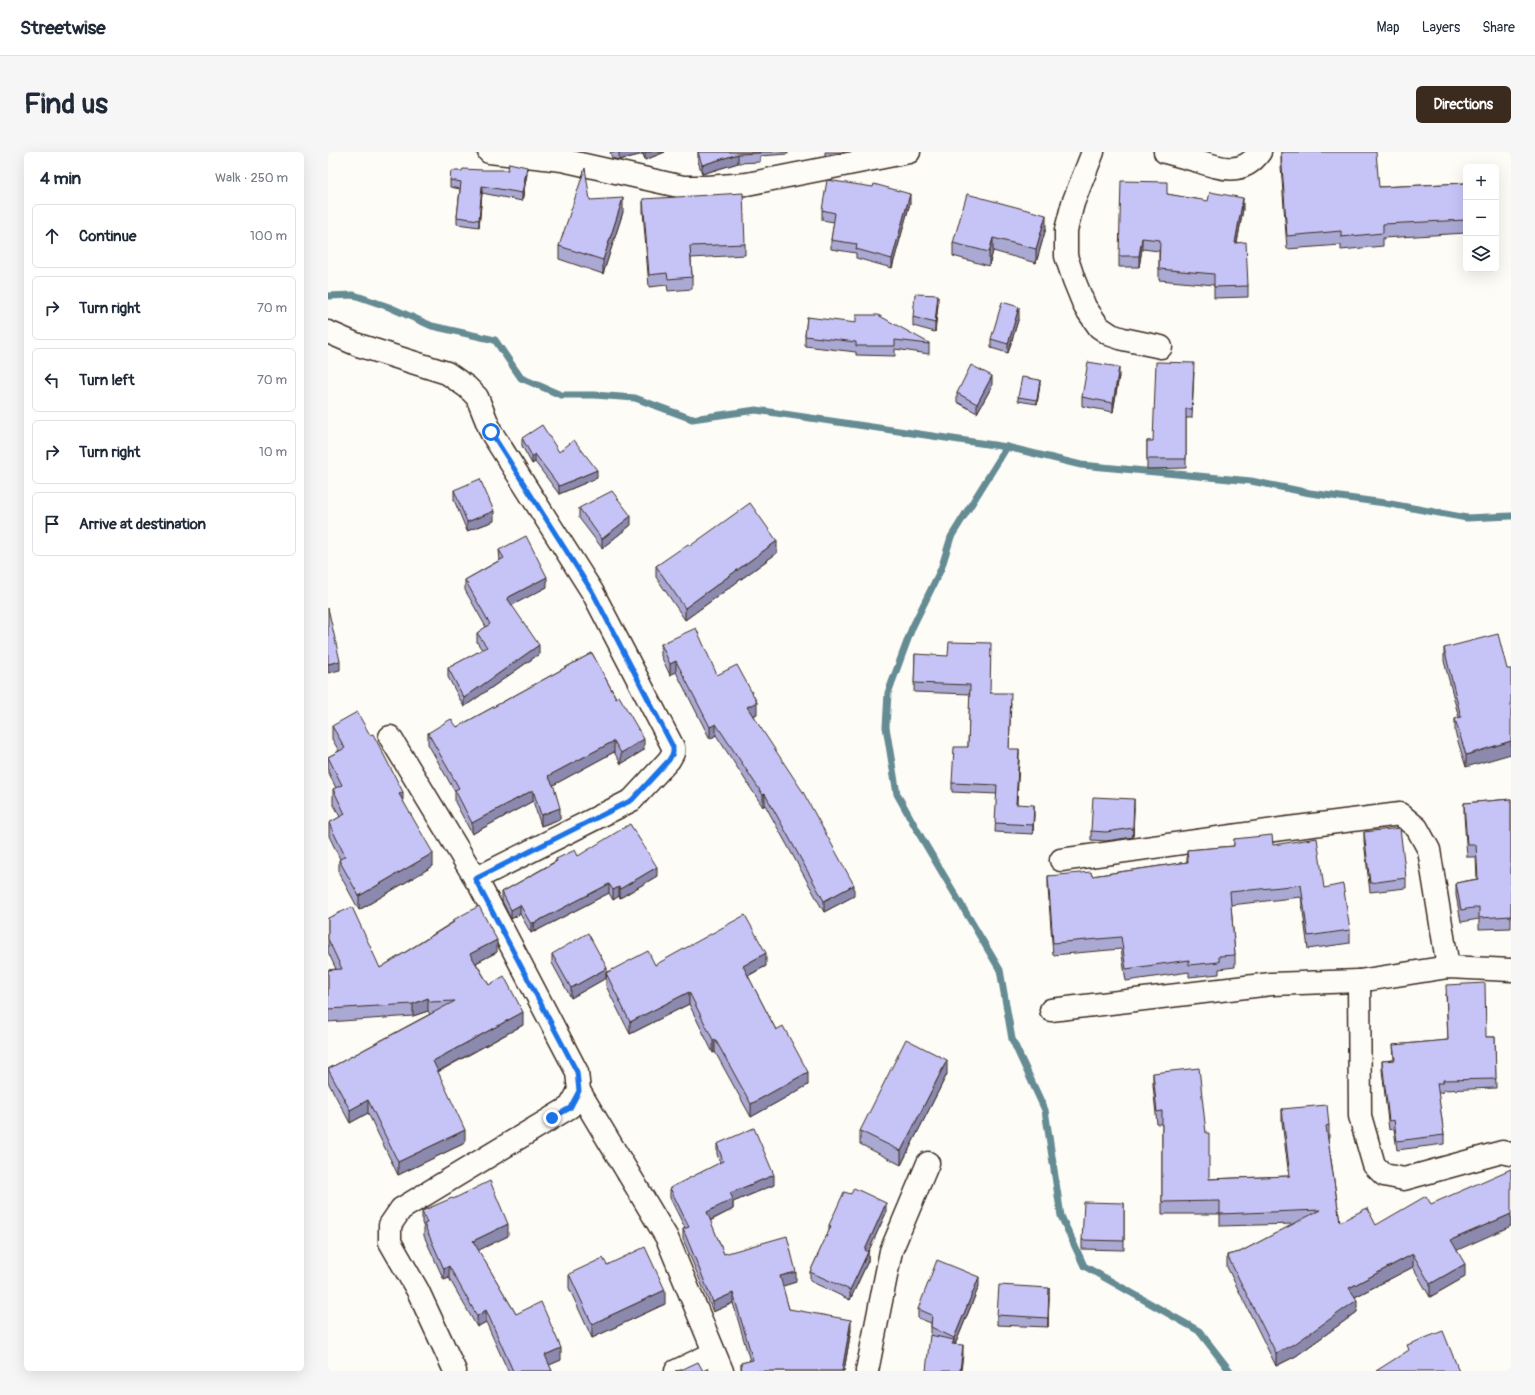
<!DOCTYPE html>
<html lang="en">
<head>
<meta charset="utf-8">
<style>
  body { margin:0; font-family:Pangolin,sans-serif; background:#f6f6f7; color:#1f2937 }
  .controls { position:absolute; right:12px; top:12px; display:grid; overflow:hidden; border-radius:6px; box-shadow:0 4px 16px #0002 }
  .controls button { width:36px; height:36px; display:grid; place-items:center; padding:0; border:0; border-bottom:1px solid #e0e1e3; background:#fff; color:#1f2937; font:20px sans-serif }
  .stop { position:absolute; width:12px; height:12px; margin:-9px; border:3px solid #1a73e8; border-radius:50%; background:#fff }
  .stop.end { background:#1a73e8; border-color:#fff; box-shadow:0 1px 4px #0008 }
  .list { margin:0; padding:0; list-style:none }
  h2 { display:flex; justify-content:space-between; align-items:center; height:52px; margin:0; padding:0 16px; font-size:17px }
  h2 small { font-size:13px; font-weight:400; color:#747a83 }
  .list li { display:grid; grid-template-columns:26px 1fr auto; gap:12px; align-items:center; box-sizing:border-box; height:64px; margin:0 8px 8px; padding:0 8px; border:1px solid #e0e1e3; border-radius:6px }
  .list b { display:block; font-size:15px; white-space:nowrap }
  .list em { font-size:13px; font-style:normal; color:#747a83 }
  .icon { flex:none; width:22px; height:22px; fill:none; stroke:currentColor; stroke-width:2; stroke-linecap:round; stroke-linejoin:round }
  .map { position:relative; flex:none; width:1183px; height:1219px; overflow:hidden; border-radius:6px }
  header { display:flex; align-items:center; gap:24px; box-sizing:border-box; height:56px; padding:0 20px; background:#fff; border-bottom:1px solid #e0e1e3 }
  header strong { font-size:19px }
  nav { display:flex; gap:22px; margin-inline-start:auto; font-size:14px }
  .intro { display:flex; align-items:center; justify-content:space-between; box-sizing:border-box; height:96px; padding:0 24px }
  h1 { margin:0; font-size:28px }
  .button { padding:10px 18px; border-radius:6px; background:#3b2a1e; color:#fff; font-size:14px; font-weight:700 }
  main { display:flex; gap:24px; padding:0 24px }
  aside { flex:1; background:#fff; border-radius:6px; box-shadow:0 4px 16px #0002 }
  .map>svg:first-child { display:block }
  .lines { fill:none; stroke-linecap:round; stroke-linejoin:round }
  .stream { stroke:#658b93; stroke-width:7 }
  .minor-casing { stroke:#3b2a1e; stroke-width:25 }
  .minor { stroke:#fdfcf7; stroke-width:22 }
  .wall { fill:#aaa9d4; stroke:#3b2a1e }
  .shaded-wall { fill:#8b89ad; stroke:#3b2a1e }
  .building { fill:#c6c4f7; stroke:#3b2a1e }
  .route { stroke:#1a73e8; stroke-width:5 }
</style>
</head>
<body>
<header>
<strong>Streetwise</strong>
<nav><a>Map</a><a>Layers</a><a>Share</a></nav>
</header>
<div class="intro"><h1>Find us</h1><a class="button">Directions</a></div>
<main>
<aside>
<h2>4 min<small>Walk · 250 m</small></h2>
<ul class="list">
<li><svg class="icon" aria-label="ahead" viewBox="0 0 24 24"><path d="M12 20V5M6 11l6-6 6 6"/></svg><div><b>Continue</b></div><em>100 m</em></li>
<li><svg class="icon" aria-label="right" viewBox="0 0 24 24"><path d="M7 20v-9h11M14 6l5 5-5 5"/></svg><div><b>Turn right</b></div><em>70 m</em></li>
<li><svg class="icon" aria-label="left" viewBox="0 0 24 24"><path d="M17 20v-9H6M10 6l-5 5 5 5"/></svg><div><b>Turn left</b></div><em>70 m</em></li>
<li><svg class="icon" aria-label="right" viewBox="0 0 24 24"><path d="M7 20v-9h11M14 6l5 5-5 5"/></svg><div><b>Turn right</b></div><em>10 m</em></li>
<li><svg class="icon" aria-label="arrive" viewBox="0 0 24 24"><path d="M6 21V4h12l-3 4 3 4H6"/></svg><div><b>Arrive at destination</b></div></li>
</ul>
</aside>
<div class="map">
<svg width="1183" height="1219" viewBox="0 0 1183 1219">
  <rect width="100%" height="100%" fill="#fdfcf7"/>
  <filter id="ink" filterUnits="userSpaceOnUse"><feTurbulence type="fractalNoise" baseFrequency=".025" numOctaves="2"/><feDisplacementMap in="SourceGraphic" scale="8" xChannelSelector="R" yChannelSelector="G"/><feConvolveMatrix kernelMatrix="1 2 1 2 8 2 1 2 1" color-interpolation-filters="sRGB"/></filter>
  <g filter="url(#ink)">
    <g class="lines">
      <g class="stream">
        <path d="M0,144L26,143L61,155L104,174L167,188L193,226L233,243H266L307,246L364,267L428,258L679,295L753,313L923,329L982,341L1057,351L1139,366L1183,364"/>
        <path d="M679,295L623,385L613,417L584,476L560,541L558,575L569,642L593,685L672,818L684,887L717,958L733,1064L756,1114L871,1179L902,1219"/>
      </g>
      <defs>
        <g id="minor">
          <path d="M161,0L234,8L355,35H379L419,32L581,0"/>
          <path d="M765,0L745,51L738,78V104L746,128L757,155L771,175L783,183L795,187L833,195"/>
          <path d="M837,0C848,3 859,6 870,9C894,17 915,24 932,0"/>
          <path d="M0,180L30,193L119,221L139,235L149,245L163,280L265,441L345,595V601L341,608L304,648L147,727"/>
          <path d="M62,585L152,734L249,920L251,939L242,955L73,1057L62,1073V1090L90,1139L127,1219"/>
          <path d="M733,708L953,677L1072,662L1089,676L1101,698L1120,815"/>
          <path d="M1031,829L1032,964L1046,1013L1056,1023L1076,1027L1174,1000L1183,1002"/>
          <path d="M723,858L943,832L1031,829L1120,815L1183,818"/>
          <path d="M251,939L339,1086L394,1219"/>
          <path d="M348,1219L386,1201"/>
          <path d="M539,1219L563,1099L600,1011"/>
        </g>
      </defs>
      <use href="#minor" class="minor-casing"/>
      <use href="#minor" class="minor"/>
    </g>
    <g class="wall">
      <path d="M282,0H337L317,8L315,2L291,8L284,6Z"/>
      <path d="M370,0H460V2L432,4V10L410,11L374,22L370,9Z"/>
      <path d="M497,0H516L497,4Z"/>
      <path d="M953,0L1051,35L1138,31V81L1055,86V94L1013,98V93L959,97L953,14Z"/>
      <path d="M199,22L194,49L154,41L151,75L129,72V65L132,37L122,35V28Z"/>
      <path d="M839,42L915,57L909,91L920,134V145L886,146V133L831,128V99L814,97L811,115H791V104Z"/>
      <path d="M315,47L417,92V103L363,106L364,125V137L340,139L339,133L321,135L315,59Z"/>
      <path d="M262,48L295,60L275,122L231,107V94Z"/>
      <path d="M582,51L564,116L528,106V101L503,97V88L506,70L494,68V58Z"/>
      <path d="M718,76L708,111L665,99L661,114L625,104V91Z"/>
      <path d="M610,152L607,180L585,174V165Z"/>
      <path d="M479,165L601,191V202L567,197V204L528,203V200L477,194V184Z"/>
      <path d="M691,165L680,201L663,196V187Z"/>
      <path d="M866,220L864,266H858V316L819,317V289H825Z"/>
      <path d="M791,224L785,260L754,254V245Z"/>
      <path d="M712,232L709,252L690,249V245Z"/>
      <path d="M664,234L649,261L629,250V241Z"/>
      <path d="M194,286L269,326L231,342L207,310L204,312L194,294Z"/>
      <path d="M126,338L166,369L139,379L126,348Z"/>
      <path d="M251,356L303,373L274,396L251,366Z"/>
      <path d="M362,394L449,401L357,468L328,425V414Z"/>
      <path d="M171,398L219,435L183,453L211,502L136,555L120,525V516L154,498L149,490V481L158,475L137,438V428L172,408Z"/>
      <path d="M333,492L389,523L429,562L425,564L526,744L496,760L437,653L435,655L388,583L382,587L348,520L342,523L333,504Z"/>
      <path d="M1116,496L1179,517L1138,615L1127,580V567L1131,566L1116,509Z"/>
      <path d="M264,501L316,598L293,612L286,600L225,633L232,667L213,674L205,649L144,682L127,650V640L100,592V581L129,575Z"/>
      <path d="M587,502L683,551L681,597L691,606L689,652L706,662L705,682L667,680L669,642L624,640V631L640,595L642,542L586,540Z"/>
      <path d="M4,574L75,649L105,714L31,758L11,721V708L12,707L1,684V671L12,665L5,651V637L8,636L0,619V605L11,599L4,587Z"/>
      <path d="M1183,647V776L1151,777V767L1133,770L1128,743V731L1149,727L1148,705H1139L1136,663V651Z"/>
      <path d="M806,656L805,685L778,689L763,688V679Z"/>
      <path d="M1036,680L1078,726V736L1042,740L1036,689Z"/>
      <path d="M906,687L945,693L996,736L1022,778V791L980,797L973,745L903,753L907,803V815L891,817V822L861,825V820L798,829L793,797L725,803L720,736V724H764L859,710V698L906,694Z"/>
      <path d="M250,704L329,724L292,746L291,744L285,748L281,741L206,780V779L203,781L192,762L183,767L174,749V740L228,709V707Z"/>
      <path d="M0,766L52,816L125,770V768L169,800L148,811L161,833L195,873L110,920L137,991L70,1023L40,961L22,971L0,930V917L102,862L100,859L85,864L0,870V818L8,817L0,800Z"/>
      <path d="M224,802L279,820L327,813L438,814L420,824L448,878L480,933L423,965L387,900L385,901L361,852L302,882L278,834V826L243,846L224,811Z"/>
      <path d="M1118,842L1158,885H1167L1168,936L1115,938V940L1110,941L1116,983V992L1069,998L1066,977L1061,978L1054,918V909L1066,908L1065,893L1120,888Z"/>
      <path d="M825,921L881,1027L961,1024L954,970V957L1001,973V986H1000L1012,1070L1048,1073L1129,1098L1137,1125L1102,1145L1085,1115L1027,1145L1029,1160L968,1204L948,1214L899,1115V1103L912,1100L966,1072L892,1074V1062H834V972H829L825,933Z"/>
      <path d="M619,922L573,1013L532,992V979Z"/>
      <path d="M389,992L446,1033L405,1050V1057L382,1069L396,1102L468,1130L454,1134L461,1157L523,1178L516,1219H413V1211L422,1209L405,1151L385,1160L355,1087V1077L357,1076L342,1046V1036L392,1011L389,1002Z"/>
      <path d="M125,1047L180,1084L150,1098L188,1162L233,1208L221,1213L224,1219H180L158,1170L149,1175L121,1126L116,1128L96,1084V1076L94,1071V1059Z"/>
      <path d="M796,1051V1098L754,1097V1088Z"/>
      <path d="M558,1061L540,1100V1109L522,1148L482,1129V1120L501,1080V1073Z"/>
      <path d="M279,1113L337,1152L264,1186L241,1136V1122Z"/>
      <path d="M651,1134L627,1193L635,1203L603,1184V1171L590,1166V1157Z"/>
      <path d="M721,1145L720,1175L669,1173V1163Z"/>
    </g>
    <g class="shaded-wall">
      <path d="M291,0H315V2L291,8Z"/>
      <path d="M317,0H337L317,8Z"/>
      <path d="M410,2V11L374,22V13Z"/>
      <path d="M199,15V22L194,49V41Z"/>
      <path d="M154,34V41L151,75V68Z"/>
      <path d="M582,42V51L564,116V107Z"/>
      <path d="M295,46V60L275,122V108Z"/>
      <path d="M915,46V57L907,102V91Z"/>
      <path d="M718,63V76L708,111V97Z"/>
      <path d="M665,86V99L661,114V100Z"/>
      <path d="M814,86V97L811,115V104Z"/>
      <path d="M610,143V152L607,180V171Z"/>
      <path d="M691,155V165L680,201V192Z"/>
      <path d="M791,215V224L785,260V251Z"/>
      <path d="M664,224V234L649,261V252Z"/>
      <path d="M712,228V232L709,252V248Z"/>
      <path d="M207,302V310L204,312V304Z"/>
      <path d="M269,318V326L231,342V334Z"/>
      <path d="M166,359V369L139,379V370Z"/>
      <path d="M303,364V373L274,396V387Z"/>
      <path d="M449,389V401L357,468V456Z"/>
      <path d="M219,425V435L179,456V446Z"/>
      <path d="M211,493V502L136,555V546Z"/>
      <path d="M12,509V518L0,521V512Z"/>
      <path d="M348,509V520L342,523V512Z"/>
      <path d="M429,550V562L419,567V555Z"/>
      <path d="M388,572V583L382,587V575Z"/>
      <path d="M316,587V598L293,612V601Z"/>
      <path d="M286,589V600L220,636V624Z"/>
      <path d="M1183,589V602L1138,615V603Z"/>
      <path d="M691,597V606L688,661V652Z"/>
      <path d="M205,638V649L144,682V671Z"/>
      <path d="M75,640V654L71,642Z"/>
      <path d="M437,642V653L435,655V643Z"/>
      <path d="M806,647V656L805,685V676Z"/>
      <path d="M706,653V662L705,682V673Z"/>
      <path d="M232,656V667L213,674V663Z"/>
      <path d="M105,701V714L31,758V744Z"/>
      <path d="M329,715V724L292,746V737Z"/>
      <path d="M281,732V741L206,780V771Z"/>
      <path d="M526,733V744L496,760V749Z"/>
      <path d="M291,735V744L285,748V738Z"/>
      <path d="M192,753V762L183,767V758Z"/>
      <path d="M206,770V779L203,781V772Z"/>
      <path d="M169,788V800L142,814V802Z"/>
      <path d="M438,801V814L415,826V814Z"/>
      <path d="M279,816V825L278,821V826L243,846V836Z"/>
      <path d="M361,840V852L302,882V870Z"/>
      <path d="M100,846V859L85,864V852Z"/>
      <path d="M195,860V873L105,922V909Z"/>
      <path d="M387,887V900L385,901V888Z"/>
      <path d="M619,908V922L573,1013V999Z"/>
      <path d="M480,920V933L423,965V952Z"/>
      <path d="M40,948V961L22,971V958Z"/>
      <path d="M137,978V991L70,1023V1010Z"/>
      <path d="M446,1023V1033L405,1050V1057L379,1070V1060L402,1041Z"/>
      <path d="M558,1051V1061L537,1107V1098Z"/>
      <path d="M1183,1062V1074L1123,1101V1088Z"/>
      <path d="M180,1072V1084L145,1101V1089Z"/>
      <path d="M540,1100V1109L522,1148V1138Z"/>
      <path d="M1085,1102V1115L1021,1148V1136Z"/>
      <path d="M1137,1112V1125L1102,1145V1132Z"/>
      <path d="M121,1114V1126L116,1128V1117Z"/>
      <path d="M468,1120V1130L452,1135V1124Z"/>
      <path d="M651,1125V1134L626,1195V1186Z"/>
      <path d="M721,1136V1145L720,1175V1166Z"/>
      <path d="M337,1138V1152L264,1186V1172Z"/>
      <path d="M405,1141V1151L385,1160V1150Z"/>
      <path d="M1029,1148V1160L968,1204L948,1214V1201Z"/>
      <path d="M158,1158V1170L149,1175V1164Z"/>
      <path d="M523,1168V1178L516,1219H514Z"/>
      <path d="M635,1193V1203L633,1219H632Z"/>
      <path d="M233,1196V1208L217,1215V1203Z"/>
    </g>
    <g class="building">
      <path d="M370,0H432V1L410,2L374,13Z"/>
      <path d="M953,0H1048L1051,35L1138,31V68L1055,72V81L1013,85V79L959,84Z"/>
      <path d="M181,11L199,15L194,41L154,34L151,68L129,65L133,30L122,28L123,19H134L135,17L154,18H180Z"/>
      <path d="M257,16L262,48L295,46L275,108L231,94Z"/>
      <path d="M499,28L545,35L546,32L582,42L564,107L528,97L529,92L503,88L507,61L494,58Z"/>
      <path d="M793,29L839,30V42L880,49L882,40L915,46L907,91L918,90L920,134L886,135V122L831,117L832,88L814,86L811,104H791Z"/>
      <path d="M415,41L417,92L362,94L364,125L340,127L339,121L321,123L315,47Z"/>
      <path d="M639,42L718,63L708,97L665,86L661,100L625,91Z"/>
      <path d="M587,142L610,143L607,171L585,165Z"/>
      <path d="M674,150L691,155L680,192L663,187Z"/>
      <path d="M528,163H550L601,191V192L567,188V194H528V190L477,184L479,165L528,171Z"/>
      <path d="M760,210L791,215L785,251L754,245Z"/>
      <path d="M828,210L866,211L864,257H858V307H819V289H825Z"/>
      <path d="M643,213L664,224L649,252L629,241Z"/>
      <path d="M694,225L712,228L709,248L690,245Z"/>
      <path d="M214,273L231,300L246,288L269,318L231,334L207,302L204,304L194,286Z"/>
      <path d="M152,327L166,359L139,370L126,338Z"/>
      <path d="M284,339L303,364L274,387L251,356Z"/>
      <path d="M422,351L449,389L357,456L328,414L360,392L362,394Z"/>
      <path d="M198,384L219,425L179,446L211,493L136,546L120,516L159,495L149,481L162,472L137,428L176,406L171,398Z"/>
      <path d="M0,456L12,509L0,512Z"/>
      <path d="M368,476L389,523L409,513L429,550L419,555L475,640L526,733L496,749L437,642L435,643L388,572L382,575L348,509L342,512L333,492Z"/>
      <path d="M1170,482L1179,517H1183V589L1138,603L1127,567L1133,565L1116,496Z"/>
      <path d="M621,490L663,491L662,541H683L681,597H691L688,652L706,653L705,673L667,671L669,633L624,631L626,595H640L642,533L586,531L587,502L620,504Z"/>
      <path d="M264,501L288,546L291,544L316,587L293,601L286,589L220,624L226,635L232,656L213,663L205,638L144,671L127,638L131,636L100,581L123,567L129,575Z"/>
      <path d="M29,560L42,583L45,582L75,640L71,642L105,701L31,744L11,708L17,704L1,671L17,662L5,637L14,633L0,605L17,596L4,574Z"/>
      <path d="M765,645L806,647L805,676L778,680L763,679Z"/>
      <path d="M1183,647V764L1151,766V755L1133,758L1128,731L1150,727L1148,693H1139L1136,651Z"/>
      <path d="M302,672L329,715L292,737L291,735L285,738L281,732L206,771V770L203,772L192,753L183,758L174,740L229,709L228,707L247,698L250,704Z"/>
      <path d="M1072,676L1078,726L1042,731L1036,680Z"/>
      <path d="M944,683L945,693L989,686L996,736L1015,732L1022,778L980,784L973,733L902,740L907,803L891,804V810L861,813V808L798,817L793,785L725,791L720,724L763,720L764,724L860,710L859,698L906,694V687Z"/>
      <path d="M151,754L169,788L142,802L161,833L176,824L195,860L105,909L137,978L70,1010L40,948L22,958L0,917L127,849L102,850L100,846L85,852L0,857V818L14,817L0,787V766L24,755L52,816L126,770L125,768Z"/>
      <path d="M417,763L438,801L415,814L448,878L455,874L480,920L423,952L387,887L385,888L361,840L302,870L278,821L320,799L327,813Z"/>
      <path d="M260,781L279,816L243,836L224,802Z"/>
      <path d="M1157,831L1158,885H1167L1168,927L1115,928V931H1109L1116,983L1069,989L1066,968L1061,969L1054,909L1067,908L1065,893L1120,888L1118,833Z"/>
      <path d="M578,887L619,908L573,999L532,979Z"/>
      <path d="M871,916L878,981H881V1027L962,1024L954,957L999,953L1001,973L998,974L1012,1070L1039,1056L1048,1073L1098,1044L1103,1052L1183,1017V1062L1123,1088L1137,1112L1102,1132L1085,1102L1021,1136L1029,1148L968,1191L948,1201L899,1103L912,1100L992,1058L892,1062V1049L834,1050V959L829,960L825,921Z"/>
      <path d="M426,976L446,1023L402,1041L405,1047L379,1060L396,1102L459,1084L468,1120L452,1124L461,1157L523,1168L514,1219H414L413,1211L425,1208L405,1141L385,1150L355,1077L361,1075L342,1036L395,1009L389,992Z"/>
      <path d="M162,1029L180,1072L145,1089L188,1162L213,1150L233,1196L217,1203L224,1219H185L158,1158L149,1164L121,1114L116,1117L96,1072L99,1071L94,1059L124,1046L125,1047Z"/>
      <path d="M526,1036L558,1051L537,1098L540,1100L522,1138L482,1120L503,1074L501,1073L516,1040L523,1042Z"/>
      <path d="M756,1050L796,1051V1089L754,1088Z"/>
      <path d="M317,1095L337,1138L264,1172L241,1122L275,1106L279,1113Z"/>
      <path d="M609,1108L651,1125L626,1186L603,1175L604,1163L590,1157Z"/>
      <path d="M671,1133L721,1136L720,1166L669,1163Z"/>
      <path d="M1115,1179L1131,1219H1048L1081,1198L1079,1193Z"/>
      <path d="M602,1183L626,1188L624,1192L635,1193L632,1219H598Z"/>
      <path d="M370,1210L375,1219H347L353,1218Z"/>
    </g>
  </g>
  <g class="lines" filter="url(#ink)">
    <path class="route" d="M163,280L265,441L345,595V601L341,608L304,648L147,727L249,920L251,939L242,956L224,966"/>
  </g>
</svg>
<div class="controls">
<button>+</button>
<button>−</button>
<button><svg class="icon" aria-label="layers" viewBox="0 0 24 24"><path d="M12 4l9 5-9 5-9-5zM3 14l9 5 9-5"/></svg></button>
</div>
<div class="stop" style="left:163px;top:280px"></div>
<div class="stop end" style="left:224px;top:966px"></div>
</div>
</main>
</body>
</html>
